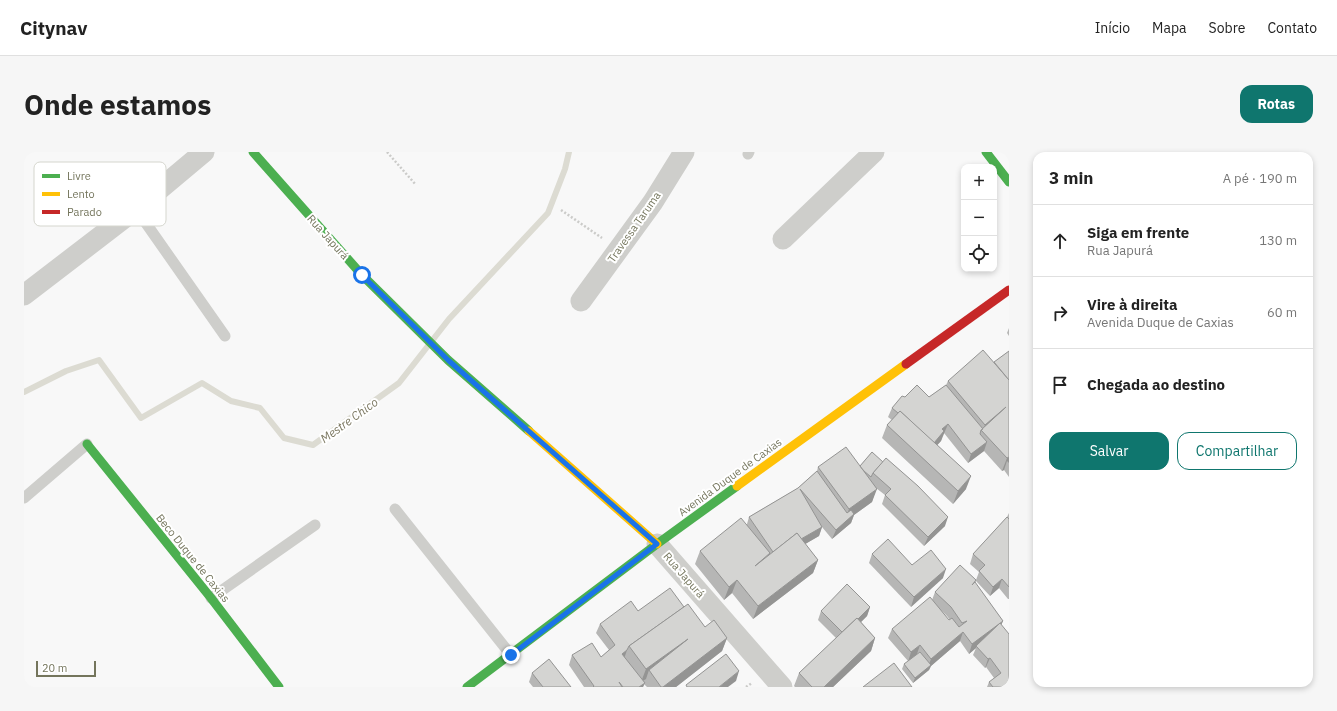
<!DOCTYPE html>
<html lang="pt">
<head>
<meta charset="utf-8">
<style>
  body { margin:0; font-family:"IBM Plex Sans",sans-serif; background:#f6f6f6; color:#222 }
  .controls { position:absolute; right:12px; top:12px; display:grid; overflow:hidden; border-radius:8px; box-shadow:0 2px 6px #0003 }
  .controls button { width:36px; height:36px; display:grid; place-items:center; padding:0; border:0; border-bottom:1px solid #e0e0e0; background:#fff; color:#222; font:20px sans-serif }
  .scale { position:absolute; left:12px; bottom:10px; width:60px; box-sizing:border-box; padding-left:4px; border:2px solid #74755c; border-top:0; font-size:11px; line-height:14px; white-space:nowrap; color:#74755c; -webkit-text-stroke:3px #fff; paint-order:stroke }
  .stop { position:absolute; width:12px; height:12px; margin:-9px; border:3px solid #1a73e8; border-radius:50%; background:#fff }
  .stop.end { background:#1a73e8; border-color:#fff; box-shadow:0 1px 4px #0008 }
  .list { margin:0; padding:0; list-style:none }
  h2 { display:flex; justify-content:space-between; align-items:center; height:52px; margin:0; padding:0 16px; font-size:17px }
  h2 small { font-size:13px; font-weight:400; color:#767676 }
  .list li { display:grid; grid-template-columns:26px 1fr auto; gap:12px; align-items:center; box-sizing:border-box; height:72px; padding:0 16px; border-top:1px solid #e0e0e0 }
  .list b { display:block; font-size:15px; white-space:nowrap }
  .list p { margin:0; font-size:13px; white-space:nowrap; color:#767676 }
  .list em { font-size:13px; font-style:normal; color:#767676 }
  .actions { display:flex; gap:8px; padding:12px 16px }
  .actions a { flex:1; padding:9px 0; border:1px solid #0f766e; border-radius:12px; text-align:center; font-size:14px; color:#0f766e }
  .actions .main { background:#0f766e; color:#fff }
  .icon { flex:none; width:22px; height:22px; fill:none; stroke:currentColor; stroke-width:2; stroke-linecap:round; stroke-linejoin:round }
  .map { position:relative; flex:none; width:985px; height:535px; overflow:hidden; border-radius:12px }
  header { display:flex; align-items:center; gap:24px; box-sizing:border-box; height:56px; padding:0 20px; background:#fff; border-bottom:1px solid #e0e0e0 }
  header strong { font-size:19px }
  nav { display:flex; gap:22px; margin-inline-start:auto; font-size:14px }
  .intro { display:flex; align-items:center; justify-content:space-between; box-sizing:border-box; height:96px; padding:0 24px }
  h1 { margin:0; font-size:28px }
  .button { padding:10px 18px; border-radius:12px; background:#0f766e; color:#fff; font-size:14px; font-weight:700 }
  main { display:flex; gap:24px; padding:0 24px }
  aside { flex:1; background:#fff; border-radius:12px; box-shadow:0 2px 6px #0003 }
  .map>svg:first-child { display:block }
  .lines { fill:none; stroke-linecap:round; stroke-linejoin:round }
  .stream { stroke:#dcdbd2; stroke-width:6 }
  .path { stroke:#cbcbc9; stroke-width:2.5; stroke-dasharray:2 2; stroke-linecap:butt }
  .lane { stroke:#cececb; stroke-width:11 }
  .street { stroke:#cececb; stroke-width:21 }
  .fast { stroke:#4caf50; stroke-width:9 }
  .slow { stroke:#ffc107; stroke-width:9 }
  .jam { stroke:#c62828; stroke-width:9 }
  .wall { fill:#b6b6b5; fill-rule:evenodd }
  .shaded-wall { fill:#949493 }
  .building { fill:#d4d4d2; stroke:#949493 }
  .route { stroke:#1a73e8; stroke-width:5 }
  .labels { text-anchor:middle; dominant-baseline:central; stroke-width:4; stroke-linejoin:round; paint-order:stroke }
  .street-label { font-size:11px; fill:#74755c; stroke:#fff }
  .water-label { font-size:12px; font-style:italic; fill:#7b7760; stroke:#fff }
  .key { fill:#fff; stroke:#d5d6ce; stroke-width:1 }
  .key-label { font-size:11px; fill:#74755c }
</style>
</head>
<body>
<header>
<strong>Citynav</strong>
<nav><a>Início</a><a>Mapa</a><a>Sobre</a><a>Contato</a></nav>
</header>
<div class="intro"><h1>Onde estamos</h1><a class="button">Rotas</a></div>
<main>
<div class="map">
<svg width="985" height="535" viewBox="0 0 985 535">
  <rect width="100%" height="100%" fill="#f8f8f8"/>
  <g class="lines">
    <path class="stream" d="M0,240L42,219L75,208L117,266L178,231L207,249L236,256L260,286L289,293L375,231L425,167L524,61L541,17L545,0"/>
    <g class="path">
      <path d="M363,0L392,33"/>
      <path d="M537,58L578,86"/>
      <path d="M722,535L728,531"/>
    </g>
    <g class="lane">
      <path d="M724,2L725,0"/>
      <path d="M112,57L201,184"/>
      <path d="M0,346L63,292"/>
      <path d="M371,357L487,503"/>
      <path d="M187,446L291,373"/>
    </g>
    <g class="street">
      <path d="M759,87L850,0"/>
      <path d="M0,143L112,57L180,0"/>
      <path d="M557,149L629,50L660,0"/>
      <path d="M633,392L758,535"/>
    </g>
    <g class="fast">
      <path d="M229,0L338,123L424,208L505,279"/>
      <path d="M962,0L985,30"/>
      <path d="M63,292L187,446L255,535"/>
      <path d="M443,535L633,392L713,334"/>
    </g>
    <g class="slow">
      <path d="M505,279L633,392"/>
      <path d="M713,334L882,212"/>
    </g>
    <path class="jam" d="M882,212L985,138"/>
  </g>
  <g class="wall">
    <path d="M985,176V184L983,181Z"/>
    <path d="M985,199V325L980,318L978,319L960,299L944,311L920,281L919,282L917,289L913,293L942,337L929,352L858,286L863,273L868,268L864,265L868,256L881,245H905L922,233L924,229L970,210Z"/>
    <path d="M848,300L921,374L900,394L858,352L861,343L852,336L848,350L830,363L827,371L808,387L798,375L795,384L781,392L794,408L789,421L729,467L708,441L700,448L671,412L676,399L723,372L725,365L774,336L793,319L794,315L836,314Z"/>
    <path d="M985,361V447H984L975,436L966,444L952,429L951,431L979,469L977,473L985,535H963L965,530L970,526L962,515L961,516L949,503L952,496L945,502L936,489L907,514L905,518L889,531L878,517L880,512L884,509L864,486L868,477L908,448L911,440L952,428L955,420L946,412L949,402L983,365ZM917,458L923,464L926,468H925Z"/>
    <path d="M848,402L888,413L919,426L887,455L845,411Z"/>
    <path d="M660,455L681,475L703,486L698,499L652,535H623L620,532L619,535H560L545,513L548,503L577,505L585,498L572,481L576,472L614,459Z"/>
    <path d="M846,455L843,464L837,470L851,486L847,499L809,535H771L770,534L775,521L812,486L794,468L797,459Z"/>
    <path d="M508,521L547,535H509L505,530Z"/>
  </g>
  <g class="shaded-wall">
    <path d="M982,255L958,279L961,273Z"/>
    <path d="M924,272L917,289L906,301L909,292L918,277Z"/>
    <path d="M963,290L960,299L944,311L947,302Z"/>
    <path d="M985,305V311L983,309L980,318L978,319L983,306Z"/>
    <path d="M947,324L942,337L929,352L934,339Z"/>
    <path d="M853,337L848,350L830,363L827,371L808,387L812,378L820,370L825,357Z"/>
    <path d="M924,365L921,374L900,394L904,385Z"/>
    <path d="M798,375L795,384L771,398L774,389Z"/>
    <path d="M794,408L789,421L729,467L734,454Z"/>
    <path d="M922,417L919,426L887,455L890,445Z"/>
    <path d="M978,427L975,436L966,444L969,435Z"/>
    <path d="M713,428L708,441L700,448L705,435Z"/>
    <path d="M846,455L843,464L816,491L820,481Z"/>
    <path d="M979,469L975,478L952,494V496L945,502L948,492Z"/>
    <path d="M939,480L936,489L907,514L905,518L889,531L891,526L904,515L907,507Z"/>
    <path d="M703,486L698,499L652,535H639Z"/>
    <path d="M851,486L847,499L809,535H800Z"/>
    <path d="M664,487L625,518L622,527L617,530L622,517Z"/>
    <path d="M896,493L893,502L884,510L887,500Z"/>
    <path d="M603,498L600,507L598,502Z"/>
    <path d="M966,506L962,515L961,516L964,507Z"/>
    <path d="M715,519L712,529L704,535H695Z"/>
    <path d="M621,531L619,535H615Z"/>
  </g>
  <g class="building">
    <path d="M959,198L985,228V305L983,306L957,278L982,255L961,273L924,229Z"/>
    <path d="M985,199V228L970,210Z"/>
    <path d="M893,233L905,245L922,233L959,277L957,278L956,282L963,290L947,302L924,272L918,277L920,279L910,291L876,259L874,261L868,256L878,244L881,245Z"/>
    <path d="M876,259L947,324L934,339L863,273Z"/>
    <path d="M822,295L853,337L825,357L794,315Z"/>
    <path d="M848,300L859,310L849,321L847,325L840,319L836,314Z"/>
    <path d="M862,306L894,334L924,365L904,385L861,343L867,337L849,321Z"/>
    <path d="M793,319L823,361L827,358L830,362L812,378L776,337L798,375L777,387L773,381L749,400L725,365L774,336Z"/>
    <path d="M983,365L985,367V435L978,427L969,435L955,419L961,413L949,402Z"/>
    <path d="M717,366L746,401L731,414L773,381L794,408L734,454L713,428L705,435L676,399Z"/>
    <path d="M864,387L888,413L907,398L922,417L890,445L848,402Z"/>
    <path d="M936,413L952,428L948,433L951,430L979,469L948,492L939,480L907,507L896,493L887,500L868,477L906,445L925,468L928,466L935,475L943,469L938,471L927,455L911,440Z"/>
    <path d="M823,432L846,455L834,467L833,466L818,480L797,459Z"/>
    <path d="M646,436L660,455L605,494L603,498L598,502L621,531L615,535H599L595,530L598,535H569L570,534L548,503L568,491L577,505L591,493L576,472L607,449L614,459Z"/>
    <path d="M664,452L681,475L690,468L703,486L639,535H637L625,518L664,487L622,517L605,494Z"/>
    <path d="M833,466L851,486L800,535H788L775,521Z"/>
    <path d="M976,471L985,482V535H969L965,530L977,521L966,506L964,507L952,494Z"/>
    <path d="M896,500L907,513L891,526L880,512Z"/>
    <path d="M702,502L715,519L695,535H663L662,533Z"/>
    <path d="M525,507L547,535H519L508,521Z"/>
    <path d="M870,511L888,535H839Z"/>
  </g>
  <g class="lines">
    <path class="route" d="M338,123L424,208L633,392L487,503"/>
  </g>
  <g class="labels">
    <g class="street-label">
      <text transform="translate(610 75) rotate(-55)">Travessa Taruma</text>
      <text transform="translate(304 85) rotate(48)">Rua Japurá</text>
      <text transform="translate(706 325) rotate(-36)">Avenida Duque de Caxias</text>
      <text transform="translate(169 406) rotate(51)">Beco Duque de Caxias</text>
      <text transform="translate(660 423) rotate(49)">Rua Japurá</text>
    </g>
    <g class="water-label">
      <text transform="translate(325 268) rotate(-36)">Mestre Chico</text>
    </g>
  </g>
  <rect x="10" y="10" width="132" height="64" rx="6" class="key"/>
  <rect x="18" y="22" width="18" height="4" fill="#4caf50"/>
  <rect x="18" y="40" width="18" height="4" fill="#ffc107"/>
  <rect x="18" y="58" width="18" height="4" fill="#c62828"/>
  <g class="key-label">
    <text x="43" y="28">Livre</text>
    <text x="43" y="46">Lento</text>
    <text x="43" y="64">Parado</text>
  </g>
</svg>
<div class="controls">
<button>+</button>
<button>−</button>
<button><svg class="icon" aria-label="locate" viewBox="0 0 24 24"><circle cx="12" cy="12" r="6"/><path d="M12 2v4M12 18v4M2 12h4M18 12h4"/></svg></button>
</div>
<div class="scale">20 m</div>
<div class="stop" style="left:338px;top:123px"></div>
<div class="stop end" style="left:487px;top:503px"></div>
</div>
<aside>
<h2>3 min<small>A pé · 190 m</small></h2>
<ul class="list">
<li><svg class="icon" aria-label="ahead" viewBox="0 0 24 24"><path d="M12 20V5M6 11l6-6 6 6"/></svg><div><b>Siga em frente</b><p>Rua Japurá</p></div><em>130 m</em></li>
<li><svg class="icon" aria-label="right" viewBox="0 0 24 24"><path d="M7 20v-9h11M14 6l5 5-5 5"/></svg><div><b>Vire à direita</b><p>Avenida Duque de Caxias</p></div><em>60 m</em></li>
<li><svg class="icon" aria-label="arrive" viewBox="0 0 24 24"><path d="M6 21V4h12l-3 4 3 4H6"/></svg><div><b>Chegada ao destino</b></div></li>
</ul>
<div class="actions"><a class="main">Salvar</a><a>Compartilhar</a></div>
</aside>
</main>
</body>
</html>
